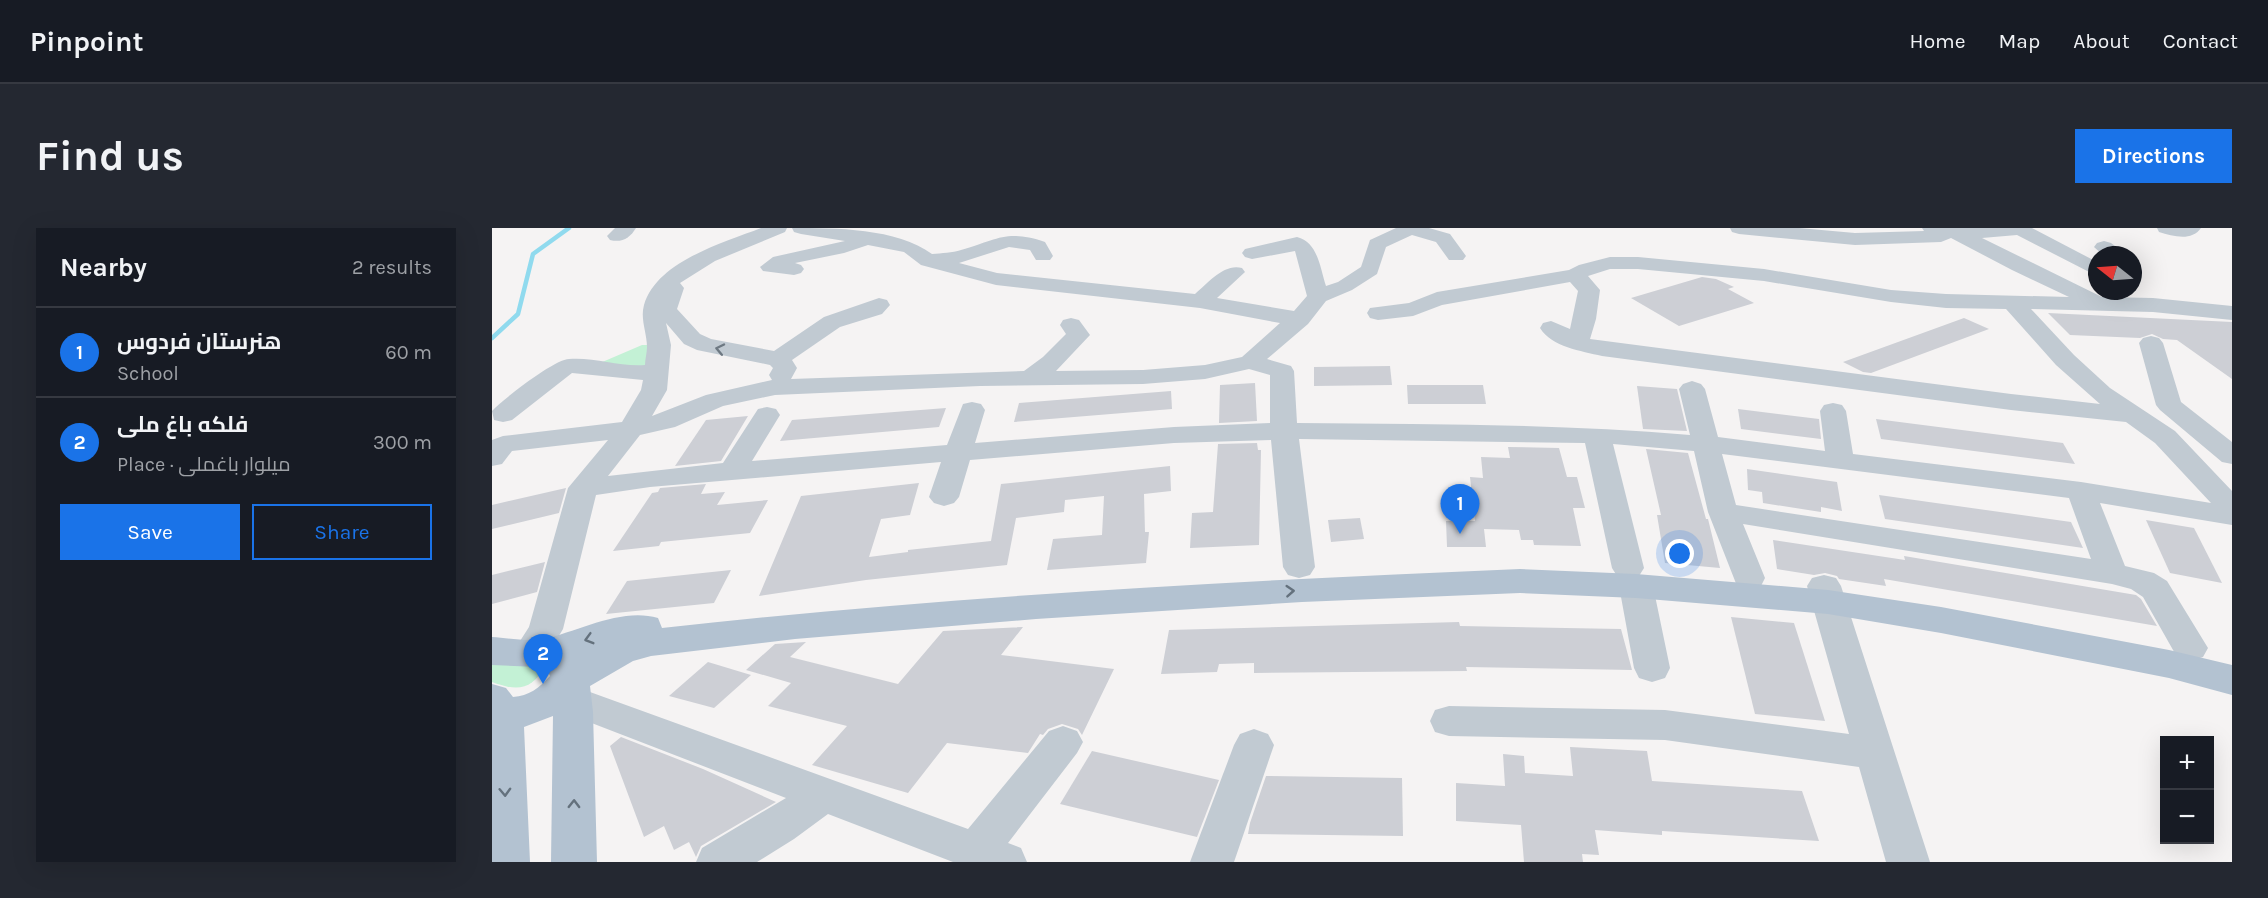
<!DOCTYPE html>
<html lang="en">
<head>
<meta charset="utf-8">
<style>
  body { margin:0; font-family:Karla,Cairo,sans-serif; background:#242831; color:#f1f3f6 }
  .controls { position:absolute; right:18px; bottom:18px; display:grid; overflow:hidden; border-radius:0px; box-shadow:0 6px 24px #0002 }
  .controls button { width:54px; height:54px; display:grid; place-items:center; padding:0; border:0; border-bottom:2px solid #363941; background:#171b24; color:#f1f3f6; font:30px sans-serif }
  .compass { position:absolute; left:1596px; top:18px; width:54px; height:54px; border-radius:50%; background:#171b24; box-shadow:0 6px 24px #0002; rotate:287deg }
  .you { position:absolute; left:1188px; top:326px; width:21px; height:21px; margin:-15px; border:4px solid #fff; border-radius:50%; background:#1a73e8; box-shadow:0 0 0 9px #1a73e833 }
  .badge { display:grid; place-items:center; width:39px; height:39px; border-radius:50%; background:#1a73e8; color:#fff; font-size:20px; font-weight:700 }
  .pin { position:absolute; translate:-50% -50px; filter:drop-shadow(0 2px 3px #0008) }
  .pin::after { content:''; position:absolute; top:32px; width:21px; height:18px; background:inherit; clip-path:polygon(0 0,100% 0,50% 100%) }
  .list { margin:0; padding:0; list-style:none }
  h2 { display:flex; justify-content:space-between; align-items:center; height:78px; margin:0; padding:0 24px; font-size:26px }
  h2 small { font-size:20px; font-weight:400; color:#9ea1a6 }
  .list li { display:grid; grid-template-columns:39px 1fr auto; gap:18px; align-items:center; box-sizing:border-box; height:90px; padding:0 24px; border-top:2px solid #363941 }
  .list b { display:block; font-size:22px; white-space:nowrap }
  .list p { margin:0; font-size:20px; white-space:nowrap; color:#9ea1a6 }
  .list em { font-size:20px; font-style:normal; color:#9ea1a6 }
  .actions { display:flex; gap:12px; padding:18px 24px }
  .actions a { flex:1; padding:14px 0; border:2px solid #1a73e8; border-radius:0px; text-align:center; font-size:21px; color:#1a73e8 }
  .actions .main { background:#1a73e8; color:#fff }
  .map { position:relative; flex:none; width:1740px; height:634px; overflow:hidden; border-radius:0px }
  header { display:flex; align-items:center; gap:36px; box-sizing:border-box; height:84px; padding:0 30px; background:#171b24; border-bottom:2px solid #363941 }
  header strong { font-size:28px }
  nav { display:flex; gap:33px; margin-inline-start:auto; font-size:21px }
  .intro { display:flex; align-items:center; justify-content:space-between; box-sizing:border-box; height:144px; padding:0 36px }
  h1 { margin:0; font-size:42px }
  .button { padding:15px 27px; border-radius:0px; background:#1a73e8; color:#fff; font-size:21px; font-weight:700 }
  main { display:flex; gap:36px; padding:0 36px }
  aside { flex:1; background:#171b24; border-radius:0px; box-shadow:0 6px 24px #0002 }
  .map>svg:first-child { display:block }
  .green { fill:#c3f1d5 }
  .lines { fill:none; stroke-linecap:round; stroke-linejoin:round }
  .stream { stroke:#90daee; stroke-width:4.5 }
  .building { fill:#cdcfd5 }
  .minor { fill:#c1cad2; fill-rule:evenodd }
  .major { fill:#b3c2d1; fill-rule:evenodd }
  .oneway { stroke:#6e7983 }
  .oneway2 { stroke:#64717d }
</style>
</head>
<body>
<header>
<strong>Pinpoint</strong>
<nav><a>Home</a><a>Map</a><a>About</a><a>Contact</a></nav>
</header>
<div class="intro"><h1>Find us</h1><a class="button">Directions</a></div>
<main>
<aside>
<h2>Nearby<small>2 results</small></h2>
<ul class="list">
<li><span class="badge">1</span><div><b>هنرستان فردوس</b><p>School</p></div><em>60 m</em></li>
<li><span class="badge">2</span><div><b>فلکه باغ ملی</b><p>Place · میلوار باغملی</p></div><em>300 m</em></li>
</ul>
<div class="actions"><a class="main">Save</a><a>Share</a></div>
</aside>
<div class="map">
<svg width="1740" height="634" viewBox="0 0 1740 634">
  <rect width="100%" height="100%" fill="#f5f3f3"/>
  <g class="green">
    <path d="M150,117H155L159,142L108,135Z"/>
    <path d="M0,433L53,437C41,463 24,463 0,454Z"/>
  </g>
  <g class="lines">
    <path class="stream" d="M0,110L26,86L41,26L77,0"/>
  </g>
  <g class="building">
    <path d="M1210,49L1224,51L1242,59L1236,61L1262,75L1187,98L1139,70Z"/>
    <path d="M1556,85L1740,94V151L1685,112L1671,111L1660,106L1648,110L1578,107Z"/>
    <path d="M1472,90L1497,101L1379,145L1371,144L1351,134Z"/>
    <path d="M898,138L900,157L822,158V139Z"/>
    <path d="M763,155L765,193L727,195L728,157Z"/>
    <path d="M915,157H991L994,176H916Z"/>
    <path d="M1145,158L1185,161L1195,203L1151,201Z"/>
    <path d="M679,163L680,181L522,194L527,175Z"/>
    <path d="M454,180L447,199L288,213L300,192Z"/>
    <path d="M1246,181L1327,191L1329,211L1249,201Z"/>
    <path d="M256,188L229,233L183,238L214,192Z"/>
    <path d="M1384,191L1571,215L1583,236L1389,211Z"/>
    <path d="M765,215L766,222H769L767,317L698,320L700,285L721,284L726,216Z"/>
    <path d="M1016,219L1067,220L1075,249H1085L1093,280H1081L1089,318L1042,317L1041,312H1029L1027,302L992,301L994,319H955L954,293H983L978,249L991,250L989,229L1018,230Z"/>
    <path d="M1154,221L1196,225L1214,291H1216L1228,340L1173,335L1165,287H1169Z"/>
    <path d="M678,238L679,263L652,266L653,304H657L654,335L555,342L561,311L610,307L612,268L573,272L572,284L524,290L515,337L374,352L267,368L309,268L427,255L418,287L389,291L377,329L416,324V322L499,313L509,256Z"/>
    <path d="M1255,241L1345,254L1350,283L1329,279V284L1271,275L1270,264L1256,262Z"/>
    <path d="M214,256L209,266L233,264L225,277L276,272L258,305L169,314L167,318L121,323L160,265L166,264L168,260Z"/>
    <path d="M74,260L67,285L0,301V277Z"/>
    <path d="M1387,267L1579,294L1591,320L1393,291Z"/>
    <path d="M868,290L872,311L839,314L836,292Z"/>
    <path d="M1654,292L1702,300L1730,355L1678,345Z"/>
    <path d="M1281,312L1413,332L1412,328L1644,367L1649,371L1665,398L1392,351L1394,358L1347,351L1345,348L1333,345L1322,347L1285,341Z"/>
    <path d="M53,334L45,364L0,376V347Z"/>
    <path d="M239,342L222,375L114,386L135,353Z"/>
    <path d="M1239,389L1302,395L1333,493L1263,486Z"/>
    <path d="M967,394L968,398L1129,401L1140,442L974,439L975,443L762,445V435L727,436L725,444L669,446L677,402Z"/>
    <path d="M531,399L509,427L622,441L590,507L586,501L570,496L556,501L551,507L548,506L536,525L455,515L416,565L320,537L355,498L276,478L299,455L254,442L283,416L314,414L298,429L406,456L451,403Z"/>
    <path d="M216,434L259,447L222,480L177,468Z"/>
    <path d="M129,509L211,541L284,574L209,618L204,629L197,614L182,622L172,598L152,609L118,518Z"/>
    <path d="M1078,519L1155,523L1160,553L1310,563L1327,613L1170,603V607L1103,602L1107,627L1090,626L1091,634H1032L1029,597L964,593V555L1013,558L1011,526L1032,528L1033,545L1081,548Z"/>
    <path d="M600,523L727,552L705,609L568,576Z"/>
    <path d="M774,548L910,550L911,608L756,606L758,595Z"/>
  </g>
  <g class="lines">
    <g class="minor">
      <path d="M123,0H144C138,10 130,15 118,12L115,8Z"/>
      <path d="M269,0H295L293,4L223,33L188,55L192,60L185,81L208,106L219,111L282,123L332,89L387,70L395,72L398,77L390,86L348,99L300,132L305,140L299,151L532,143L551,129L574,106L568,97L571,92L579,90L587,92L598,107L564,143L651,142L713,137L750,129L788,95L708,80L504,57L429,37L412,24L376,17L352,25L303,35L309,37L312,41L309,45L302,47L271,43L268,39L281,29L353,13L309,6L302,4L300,0C343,0 405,0 440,26C450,25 460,25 469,22C505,12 514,1 553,14L561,28L558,32H544L538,22L517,19L467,35L505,45L703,66C716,55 732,35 750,40L753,44L725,70L802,83L815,68L803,23L760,31L753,29L750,25L753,21L805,9C826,14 828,40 834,58L846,54L869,39L878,12L904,0H937L958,6L974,28L971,32H957L944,14L920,7L894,19L885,46L860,62L834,73L816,96L775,131L799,138L802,143L805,195C936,196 1067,196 1198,207L1187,161L1191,156L1200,153L1209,156L1213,161L1226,209L1333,223L1328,183L1332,177L1341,175L1350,177L1354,183L1361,226L1589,254L1719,275L1663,215L1634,194L1519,182L1110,128C1089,123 1060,119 1048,100L1051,95L1059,93L1078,101L1086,63L1078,54L950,77L921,88L886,92L878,90L875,85L878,80L917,75L945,64L1077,42L1087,37L1118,29H1146L1272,41L1399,62L1454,66L1577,69L1520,42L1459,10L1449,14L1363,17L1247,6L1240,4L1238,0H1307L1363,5L1432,3L1430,0H1540L1605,34V48L1525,7L1490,10L1610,69L1661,70L1740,78V92L1661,84L1539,81L1582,127L1618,160L1683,203L1740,263V297L1608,275L1633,338L1662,345L1675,353L1716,420L1711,429L1698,433L1685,429L1651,369L1639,361L1620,356L1251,296L1273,350L1269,358L1257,361L1245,358L1216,284L1202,223L1121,216L1152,340L1147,348L1156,350L1161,358L1178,440L1173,450L1160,454L1147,450L1142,440L1127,358L1133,350L1125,348L1120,340L1093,215L807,211L823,339L818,347L807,350L796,347L791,339L779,212L682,215L478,232L467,269L462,275L452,278L442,275L437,269L449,234L158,259L104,267L71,401L52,433L39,437L26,433L21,424L37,399L76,260L116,212L20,223L10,236L0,238V212L11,208L130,194L149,162L151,152L80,145L20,192L11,194L2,192L0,183C11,171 63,131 77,131C103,129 127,139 153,137C153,131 155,125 155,119C155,105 148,91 152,77C165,33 231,15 269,0ZM1118,41H1146L1272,53L1399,74L1454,80L1514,81L1564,137L1608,176L1519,166L1098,111L1104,91L1108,62L1096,48ZM174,95L192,116L205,122L278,137L281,140L277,147L280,152L214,167L160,188L175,162L179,117ZM757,141L778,147V195L682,199L483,215L493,182L489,176L480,174L471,176L455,217L260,233L288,187L284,181L275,179L266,181L231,235L116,248L148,207L183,199L231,178L283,167L488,158L651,156L713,151ZM1230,226L1577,270L1599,331L1244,277Z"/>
      <path d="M1665,0H1709C1699,14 1681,8 1667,4Z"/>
      <path d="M1612,13L1619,15L1635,27H1611L1602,19L1605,15Z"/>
      <path d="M1659,108L1667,110L1671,115L1689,174L1740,214V236L1730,234L1668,182L1664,177L1647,115L1651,110Z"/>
      <path d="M1332,347L1344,350L1349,358L1438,634H1394L1367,539L1173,512L957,508L943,504L938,493L943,482L957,478L1173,482L1357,506L1315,358L1320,350Z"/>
      <path d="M98,464L476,601L557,503L571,498L585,503L591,514L585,525L516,615L529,620L535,634H461L336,586L302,611L265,634H204L210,620L294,570L97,494L81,499L68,495L62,484L68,473Z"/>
      <path d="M762,501L776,506L782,517L742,634H698L742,517L748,506Z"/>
    </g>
    <path class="major" d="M1028,341L1144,346L1336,362L1449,379L1677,422L1740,437V467L1677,450L1449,405L1336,386L1144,370L1028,365L810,374L544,391L303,411L159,428L141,433L98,458L101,484L105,634H59L61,488L32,499L38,634H0V456L14,460L21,469C37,468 47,460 58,448L56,443L45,439L0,437V409C16,410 36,414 52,411C87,403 130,379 166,390L170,400C455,368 742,353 1028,341Z"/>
  </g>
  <defs><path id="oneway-chevron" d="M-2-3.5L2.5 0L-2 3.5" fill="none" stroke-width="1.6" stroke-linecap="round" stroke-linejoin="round" transform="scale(1.5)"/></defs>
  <use class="oneway" href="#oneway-chevron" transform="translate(228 121) rotate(-168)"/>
  <g class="oneway2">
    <use href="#oneway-chevron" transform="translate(798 363) rotate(-4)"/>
    <use href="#oneway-chevron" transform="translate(97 411) rotate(164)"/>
    <use href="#oneway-chevron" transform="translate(13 564) rotate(88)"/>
    <use href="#oneway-chevron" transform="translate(82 576) rotate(-89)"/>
  </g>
</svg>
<div class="controls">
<button>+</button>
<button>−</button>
</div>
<svg class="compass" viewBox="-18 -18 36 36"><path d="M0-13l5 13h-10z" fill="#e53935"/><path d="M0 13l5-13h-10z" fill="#9ea1a6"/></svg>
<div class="you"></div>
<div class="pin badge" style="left:968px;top:306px">1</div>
<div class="pin badge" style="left:51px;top:456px">2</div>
</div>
</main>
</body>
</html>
